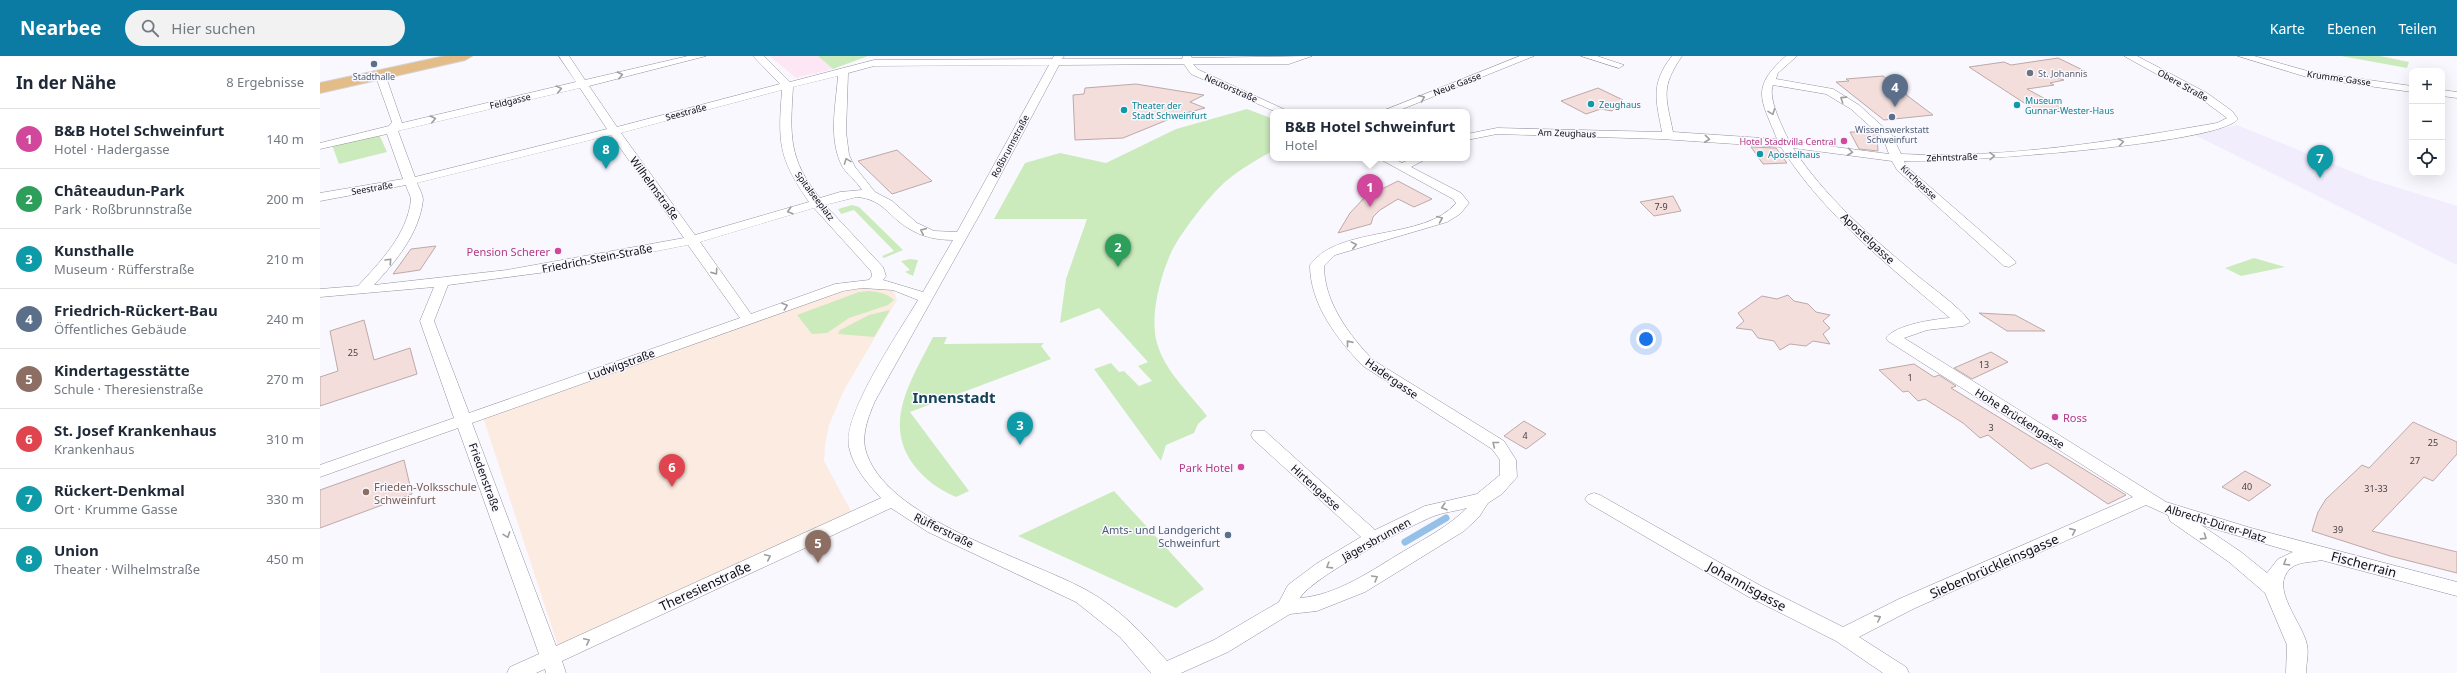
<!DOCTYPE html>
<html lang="de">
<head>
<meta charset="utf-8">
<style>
  body { margin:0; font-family:"Noto Sans",sans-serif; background:#f2f2f3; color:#1f2937 }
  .controls { position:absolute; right:12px; top:12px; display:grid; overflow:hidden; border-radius:8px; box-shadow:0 4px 16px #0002 }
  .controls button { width:36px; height:36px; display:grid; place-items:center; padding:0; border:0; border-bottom:1px solid #e0e1e3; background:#fff; color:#1f2937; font:20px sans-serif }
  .you { position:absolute; left:1326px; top:283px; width:14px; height:14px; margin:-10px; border:3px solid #fff; border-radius:50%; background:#1a73e8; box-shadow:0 0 0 6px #1a73e833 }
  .badge { display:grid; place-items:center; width:26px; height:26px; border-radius:50%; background:#0b7ba4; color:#fff; font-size:13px; font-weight:700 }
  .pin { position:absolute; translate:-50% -33px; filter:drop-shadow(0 1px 2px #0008) }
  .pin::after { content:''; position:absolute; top:21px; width:14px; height:12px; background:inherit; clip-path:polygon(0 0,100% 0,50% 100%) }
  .popup { position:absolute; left:950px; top:53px; width:200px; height:52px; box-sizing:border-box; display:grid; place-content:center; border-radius:8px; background:#fff; filter:drop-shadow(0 1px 3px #0005); font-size:13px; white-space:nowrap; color:#747a83 }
  .popup b { font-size:15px; color:#1f2937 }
  .popup::after { content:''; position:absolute; left:50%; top:100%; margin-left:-8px; border:8px solid transparent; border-top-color:#fff }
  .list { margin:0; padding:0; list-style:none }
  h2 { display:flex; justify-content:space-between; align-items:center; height:52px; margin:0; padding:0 16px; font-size:17px }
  h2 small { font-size:13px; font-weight:400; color:#747a83 }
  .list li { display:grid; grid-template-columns:26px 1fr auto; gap:12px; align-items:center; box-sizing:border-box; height:60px; padding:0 16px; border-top:1px solid #e0e1e3 }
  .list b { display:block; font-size:15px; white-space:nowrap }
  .list p { margin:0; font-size:13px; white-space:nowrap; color:#747a83 }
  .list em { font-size:13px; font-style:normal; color:#747a83 }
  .icon { flex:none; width:22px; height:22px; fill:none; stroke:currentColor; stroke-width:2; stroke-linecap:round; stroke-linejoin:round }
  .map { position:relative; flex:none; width:2137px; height:617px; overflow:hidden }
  header { display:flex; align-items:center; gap:24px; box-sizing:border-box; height:56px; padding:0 20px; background:#0b7ba4; color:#fff }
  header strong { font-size:19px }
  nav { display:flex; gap:22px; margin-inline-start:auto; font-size:14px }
  .search { width:280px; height:36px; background:#f2f2f3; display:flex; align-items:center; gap:10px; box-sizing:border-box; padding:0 14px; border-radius:22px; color:#747a83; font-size:15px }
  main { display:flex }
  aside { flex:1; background:#fff }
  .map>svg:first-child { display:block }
  .built { fill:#f1edfc }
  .education { fill:#fee7f5 }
  .medical { fill:#fcebe0 }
  .green { fill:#ccebbd }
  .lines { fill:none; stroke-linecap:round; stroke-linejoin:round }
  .stream { stroke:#95c1e8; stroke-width:7 }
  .building { fill:#f3dedc; stroke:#bda9a7 }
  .street-casing { stroke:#93909f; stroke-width:1 }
  .primary-casing { stroke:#d3d3d4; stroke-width:2 }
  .street { fill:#fff; fill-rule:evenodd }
  .primary { fill:#e4bc88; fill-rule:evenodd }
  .oneway { stroke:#9e9d9f }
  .service-dot { fill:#5c6f8a; stroke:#f9f8ff; stroke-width:1.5 }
  .worship-dot { fill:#6b7280; stroke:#f9f8ff; stroke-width:1.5 }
  .culture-dot { fill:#0f9aa8; stroke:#f9f8ff; stroke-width:1.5 }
  .hotel-dot { fill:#d1479c; stroke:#f9f8ff; stroke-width:1.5 }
  .education-dot { fill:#8d6e63; stroke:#f9f8ff; stroke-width:1.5 }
  .labels { text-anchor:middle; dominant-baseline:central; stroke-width:3; stroke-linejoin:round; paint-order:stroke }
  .far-worship-label { font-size:9px; fill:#5b616d; stroke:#f9f8ff; text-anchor:start }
  .far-service-label { font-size:9px; fill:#4e5e75; stroke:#f9f8ff }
  .far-street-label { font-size:9px; fill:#0c0b10; stroke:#f9f8ff }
  .far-culture-label { font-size:9px; fill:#0d838f; stroke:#f9f8ff; text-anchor:start }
  .far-hotel-label { font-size:9px; fill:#b23c85; stroke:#f9f8ff; text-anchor:end }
  .number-label { font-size:9px; fill:#464043 }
  .street-label { font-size:11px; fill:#0c0b10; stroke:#f9f8ff }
  .hotel-label { font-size:11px; fill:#b23c85; stroke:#f9f8ff; text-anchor:end }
  .education-label { font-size:11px; fill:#785e54; stroke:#f9f8ff; text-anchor:start }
  .service-label { font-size:11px; fill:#4e5e75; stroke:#f9f8ff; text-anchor:end }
  .near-street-label { font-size:13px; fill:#0c0b10; stroke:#f9f8ff }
  .district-label { font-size:15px; font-weight:bold; fill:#144256; stroke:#f9f8ff }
</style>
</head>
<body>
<header>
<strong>Nearbee</strong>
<div class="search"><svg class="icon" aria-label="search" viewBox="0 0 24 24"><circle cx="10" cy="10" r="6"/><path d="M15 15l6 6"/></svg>Hier suchen</div>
<nav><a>Karte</a><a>Ebenen</a><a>Teilen</a></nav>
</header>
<main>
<aside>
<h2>In der Nähe<small>8 Ergebnisse</small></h2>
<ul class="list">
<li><span class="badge" style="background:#d1479c">1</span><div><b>B&amp;B Hotel Schweinfurt</b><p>Hotel · Hadergasse</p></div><em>140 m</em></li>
<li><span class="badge" style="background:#2e9e5b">2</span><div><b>Châteaudun-Park</b><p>Park · Roßbrunnstraße</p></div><em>200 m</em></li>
<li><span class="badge" style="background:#0f9aa8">3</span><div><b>Kunsthalle</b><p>Museum · Rüfferstraße</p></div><em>210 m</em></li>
<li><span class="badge" style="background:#5c6f8a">4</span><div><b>Friedrich-Rückert-Bau</b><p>Öffentliches Gebäude</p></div><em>240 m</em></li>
<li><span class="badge" style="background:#8d6e63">5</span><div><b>Kindertagesstätte</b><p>Schule · Theresienstraße</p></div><em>270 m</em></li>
<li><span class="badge" style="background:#e0444e">6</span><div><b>St. Josef Krankenhaus</b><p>Krankenhaus</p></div><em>310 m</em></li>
<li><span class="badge" style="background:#0f9aa8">7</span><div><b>Rückert-Denkmal</b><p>Ort · Krumme Gasse</p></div><em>330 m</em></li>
<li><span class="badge" style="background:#0f9aa8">8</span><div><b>Union</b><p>Theater · Wilhelmstraße</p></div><em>450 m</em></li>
</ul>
</aside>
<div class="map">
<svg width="2137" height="617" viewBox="0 0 2137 617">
  <rect width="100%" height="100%" fill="#f9f8ff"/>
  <path class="built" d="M1917,69L2050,123L2137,150V209L1875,79Z"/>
  <path class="education" d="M450,0H498L513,13L476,22Z"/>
  <path class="medical" d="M532,231L572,232L577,244L524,334L509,369L505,389L504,405L532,457L239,593L163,361Z"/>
  <g class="green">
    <path d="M498,0H548L513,13Z"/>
    <path d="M2021,0H2060L2089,6L2087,12Z"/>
    <path d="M927,53L953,63V95C936,104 919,114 905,126C889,140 858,180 850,199C839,225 828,266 839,293C848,318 871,339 887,360L878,368L874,377L846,389L841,405L774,313L791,307L799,316L804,315L819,330L832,325L818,310L828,306L779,252L740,267L746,223L767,163H674L705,107L740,97L786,107L856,73Z"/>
    <path d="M59,78L67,96L19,108L12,89Z"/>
    <path d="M532,149L539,151L583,194L564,202L562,200L574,195L534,154L521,158L518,153Z"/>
    <path d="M1934,202L1965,211L1921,220L1905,212Z"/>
    <path d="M590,203L598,204L593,220L585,216L590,214L581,205Z"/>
    <path d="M549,235C558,236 567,237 574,244L568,249L529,262L507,277L492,278L477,259L539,236Z"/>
    <path d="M570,254L554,281L518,278L520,274L549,259Z"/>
    <path d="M613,281H627L624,288L724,287L721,290L731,303L590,356L649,435L636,441C618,433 605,424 593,408C562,366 593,321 613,281Z"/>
    <path d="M794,435L884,533L856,552L698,480Z"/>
  </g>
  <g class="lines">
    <path class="stream" d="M1085,486L1126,462"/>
  </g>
  <g class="building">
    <path d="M1738,2L1767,16L1738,22L1744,24L1730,27L1734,29L1707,33L1742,52L1718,56L1649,11L1684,6L1691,9Z"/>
    <path d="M1563,20L1587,38H1585L1613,59L1564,64L1516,26L1529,25L1526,23Z"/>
    <path d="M816,28L884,39L870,46L885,52L862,58L803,82L755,84L753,39L764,38L765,32Z"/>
    <path d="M1278,32L1303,44L1292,55L1281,53L1266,58L1241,45Z"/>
    <path d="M1530,76H1555L1557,79L1558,95L1539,93Z"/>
    <path d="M1431,91L1456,92L1467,107L1443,108Z"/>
    <path d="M577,94L612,125L572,138L538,105Z"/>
    <path d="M1078,125L1112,143L1094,151L1078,143L1060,154L1053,161L1051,168L1018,177L1030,157L1044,142Z"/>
    <path d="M1353,140L1361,155L1334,160L1320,146Z"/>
    <path d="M116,190L100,214L73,218L91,193Z"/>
    <path d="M1468,239L1474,245L1488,248L1496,256L1510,259L1503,265L1510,272L1503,278L1510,288L1493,285L1486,290L1470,288L1460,294L1454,285L1438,282L1432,274L1416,272L1424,265L1418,257L1442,240L1457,243Z"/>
    <path d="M1659,257L1695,259L1725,275H1687Z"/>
    <path d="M44,264L54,304L90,292L97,318L0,350V321L18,315L10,275Z"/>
    <path d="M1671,296L1688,306L1652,323L1634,312Z"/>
    <path d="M1594,308L1614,321L1619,319L1636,330L1631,332L1806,439L1788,448L1727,407L1711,413L1668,379L1660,382L1643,367L1605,343L1598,345L1588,335L1583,336L1559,314Z"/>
    <path d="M1204,365L1226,378L1206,393L1184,380Z"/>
    <path d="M2093,366L2137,386V398L2113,425L2104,421L2052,475L2137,496V517L2070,500L1992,475L1998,456L2006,443L2042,409L2049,412Z"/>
    <path d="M84,404L92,438L0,472V434Z"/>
    <path d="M1925,415L1951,429L1929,445L1902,431Z"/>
  </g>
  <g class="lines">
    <defs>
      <g id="street">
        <path d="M239,0H249L265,24L368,0H386L269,30L297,71L460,28L433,0H444L470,26L554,4L732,3L734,0H744L742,3H862L863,0H871L872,2L992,0L969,8H873L879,14L970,56H956L871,18L864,8L739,9L661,156L555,345C549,359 542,376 545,392C562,463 709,502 768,535C799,552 824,579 847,605L894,584L959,546L968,529L996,508L1041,481L933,383L931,379L933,375H945L1055,474L1105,450L1157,438L1180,419V404L1172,393L1043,310C1017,283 990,248 990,209C1018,169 1105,185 1136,147L1133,143L1058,102H1073L1082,107L1092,102H1108L1091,111L1141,137L1149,147L1140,158L1127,166L1015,199L1004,210C1004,246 1029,279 1053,304L1184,385L1196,404L1197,421L1182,438L1168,447L1159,461L1144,475L1045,536L997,555L970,558L908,596L861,617H831L800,581L756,546L608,476L571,452L242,605L246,617H226L225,613L216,617H187L190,611L219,598L138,372L0,421V409L134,362L100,265L114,231L0,241V233L38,230C60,206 87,179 91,144C91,140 87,134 86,129L0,145V137L83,123L67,78L0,93V87L69,70L72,66L55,18L56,16H64L65,18L82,67L256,26ZM729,9L637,176L614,175L597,167L572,145L555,136L535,111L529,99L526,76L528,17L554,10ZM518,20C516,49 508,82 522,110C527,119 537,125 542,134L520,136L500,142C468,103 470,79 473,31ZM260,32L287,73L95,121L78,75ZM462,34C458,87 458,101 489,146L375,179L301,77ZM291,79L364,182L187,214L54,229C76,205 99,178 103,144C103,139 99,132 97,127ZM537,141C563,143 568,160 588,172C602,181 617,184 633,184L603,236L563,224L566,220L563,211L505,149ZM494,152L551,215L552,220L549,224L515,228L431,258L380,186ZM368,189L420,262L149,357L114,265L128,229L234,215ZM542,232L573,234L598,244C580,275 522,358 529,391C533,411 548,428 561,442L236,590L152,367L523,235ZM1147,452C1129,470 1106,482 1084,495C1052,514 1018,539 980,542C991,522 1089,470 1114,460C1124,456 1137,455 1147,452Z"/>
        <path d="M1200,0H1214L1075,56H1060Z"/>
        <path d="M1261,0H1277L1304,9L1299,12Z"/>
        <path d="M1352,0H1362C1340,32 1346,41 1353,76L1457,83C1441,43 1430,32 1466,0H1477L1458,17L1456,23L1513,33L1539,49L1572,79L1581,98C1687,103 1793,85 1897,67L1907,62L1880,42L1804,0H1817L1887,37L1912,55L1918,63C1899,89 1628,107 1584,105L1586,110L1694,204L1696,207L1689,211L1684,210L1577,114L1572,105L1473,92C1504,140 1549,179 1593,216C1608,229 1639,250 1650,266L1643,270L1607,274L1584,282L1846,446L1931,472L2137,526V540L2001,504C1990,507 1980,505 1971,512C1948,531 1983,567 1987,589C1989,598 1986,608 1986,617H1966L1967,589L1945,537L1909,506L1850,465L1848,459L1826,449L1593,553L1539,581L1586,611L1589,617H1563L1516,585L1427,540L1268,447L1265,443L1268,439L1274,437L1280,439L1441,530L1523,571L1579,543L1813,441L1568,285L1566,282C1575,269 1614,263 1630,262C1569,210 1504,159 1461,91L1341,83L1177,78L1147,84V78L1177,72L1342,76C1336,44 1330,28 1352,0ZM1453,29L1506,38L1531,53L1563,82L1569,98L1469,85C1463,72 1447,42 1453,29ZM1881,469L1973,496L1958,503L1947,517L1921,496Z"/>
        <path d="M1918,0H1934L1991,16L2092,30V36L1990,22Z"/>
        <path d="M2122,34L2137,36V42L2122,40Z"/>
      </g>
      <path id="primary" d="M125,0H152L145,4L0,37V27Z"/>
    </defs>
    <use href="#street" class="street-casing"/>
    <use href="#primary" class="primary-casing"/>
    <use href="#street" class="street"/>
    <use href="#primary" class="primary"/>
  </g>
  <defs><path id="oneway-chevron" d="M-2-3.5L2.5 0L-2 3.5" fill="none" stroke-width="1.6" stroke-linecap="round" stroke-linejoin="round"/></defs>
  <g class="oneway">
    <use href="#oneway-chevron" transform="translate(300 19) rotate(-13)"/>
    <use href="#oneway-chevron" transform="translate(239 33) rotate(-13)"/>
    <use href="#oneway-chevron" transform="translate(1102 42) rotate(-21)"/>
    <use href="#oneway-chevron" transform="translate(1523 43) rotate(-147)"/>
    <use href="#oneway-chevron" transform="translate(1452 56) rotate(69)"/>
    <use href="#oneway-chevron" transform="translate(113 63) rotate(-13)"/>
    <use href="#oneway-chevron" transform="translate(1387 83) rotate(6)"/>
    <use href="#oneway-chevron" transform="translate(1801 86) rotate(-9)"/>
    <use href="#oneway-chevron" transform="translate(1530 96) rotate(7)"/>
    <use href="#oneway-chevron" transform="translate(1672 100) rotate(-2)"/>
    <use href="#oneway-chevron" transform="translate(527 105) rotate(-111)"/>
    <use href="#oneway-chevron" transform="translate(470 155) rotate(163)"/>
    <use href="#oneway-chevron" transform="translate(1120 163) rotate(-22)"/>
    <use href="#oneway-chevron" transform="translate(603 175) rotate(-156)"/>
    <use href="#oneway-chevron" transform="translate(1034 189) rotate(-13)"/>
    <use href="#oneway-chevron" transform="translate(69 205) rotate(-47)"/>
    <use href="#oneway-chevron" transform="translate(395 216) rotate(55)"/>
    <use href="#oneway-chevron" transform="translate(465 250) rotate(-19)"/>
    <use href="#oneway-chevron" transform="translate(1029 287) rotate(-129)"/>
    <use href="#oneway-chevron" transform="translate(1175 388) rotate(-142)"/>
    <use href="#oneway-chevron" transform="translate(1124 451) rotate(164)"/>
    <use href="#oneway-chevron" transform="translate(1753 475) rotate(-24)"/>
    <use href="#oneway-chevron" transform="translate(187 479) rotate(70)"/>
    <use href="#oneway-chevron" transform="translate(1884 481) rotate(33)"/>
    <use href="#oneway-chevron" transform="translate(448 501) rotate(-25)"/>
    <use href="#oneway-chevron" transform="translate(1966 507) rotate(148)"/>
    <use href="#oneway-chevron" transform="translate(1009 510) rotate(148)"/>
    <use href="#oneway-chevron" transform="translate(1055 522) rotate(-30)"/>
    <use href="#oneway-chevron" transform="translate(1558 562) rotate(-27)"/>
    <use href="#oneway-chevron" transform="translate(267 585) rotate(-25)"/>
  </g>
  <g class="service-dot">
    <circle cx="54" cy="8" r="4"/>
    <circle cx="1572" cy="61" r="4"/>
    <circle cx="908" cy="479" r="4"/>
  </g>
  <circle class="worship-dot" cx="1710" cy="17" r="4"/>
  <g class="culture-dot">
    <circle cx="1271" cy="48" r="4"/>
    <circle cx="1697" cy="49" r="4"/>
    <circle cx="804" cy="54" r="4"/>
    <circle cx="1440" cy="98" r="4"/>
  </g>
  <g class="hotel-dot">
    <circle cx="1524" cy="85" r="4"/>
    <circle cx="238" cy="195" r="4"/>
    <circle cx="1735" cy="361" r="4"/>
    <circle cx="921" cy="411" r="4"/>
  </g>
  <circle class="education-dot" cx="46" cy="436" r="4"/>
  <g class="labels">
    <g class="far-worship-label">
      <text x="1718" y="17">St. Johannis</text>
    </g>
    <g class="far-service-label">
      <text x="54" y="20">Stadthalle</text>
      <text x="1572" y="73">Wissenswerkstatt<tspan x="1572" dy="10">Schweinfurt</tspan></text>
    </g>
    <g class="far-street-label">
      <text transform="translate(2019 22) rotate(8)">Krumme Gasse</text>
      <text transform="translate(1137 28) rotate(-21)">Neue Gasse</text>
      <text transform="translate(1863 29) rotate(29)">Obere Straße</text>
      <text transform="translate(911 32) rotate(24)">Neutorstraße</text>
      <text transform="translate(190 45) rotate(-13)">Feldgasse</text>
      <text transform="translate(366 56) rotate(-15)">Seestraße</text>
      <text transform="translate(1247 77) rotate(2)">Am Zeughaus</text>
      <text transform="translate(690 90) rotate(-62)">Roßbrunnstraße</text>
      <text transform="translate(1632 101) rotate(-2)">Zehntstraße</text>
      <text transform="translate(1599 126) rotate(43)">Kirchgasse</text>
      <text transform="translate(52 132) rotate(-10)">Seestraße</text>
      <text transform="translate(495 140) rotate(53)">Spitalseeplatz</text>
    </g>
    <g class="far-culture-label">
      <text x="1705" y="44">Museum<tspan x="1705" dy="10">Gunnar-Wester-Haus</tspan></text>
      <text x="1279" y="48">Zeughaus</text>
      <text x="812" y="49">Theater der<tspan x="812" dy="10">Stadt Schweinfurt</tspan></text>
      <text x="1448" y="98">Apostelhaus</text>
    </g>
    <g class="far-hotel-label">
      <text x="1516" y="85">Hotel Stadtvilla Central</text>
    </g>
    <g class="number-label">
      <text x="1341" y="150">7-9</text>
      <text x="33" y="296">25</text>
      <text x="1664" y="308">13</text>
      <text x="1590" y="321">1</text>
      <text x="1671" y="371">3</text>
      <text x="1205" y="379">4</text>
      <text x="2113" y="386">25</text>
      <text x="2095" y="404">27</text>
      <text x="1927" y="430">40</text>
      <text x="2056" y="432">31-33</text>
      <text x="2018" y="473">39</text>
    </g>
    <g class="street-label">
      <text transform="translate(335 132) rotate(54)">Wilhelmstraße</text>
      <text transform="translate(1548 182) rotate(43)">Apostelgasse</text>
      <text transform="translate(277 202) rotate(-11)">Friedrich-Stein-Straße</text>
      <text transform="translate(301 308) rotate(-20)">Ludwigstraße</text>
      <text transform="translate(1072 322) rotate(35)">Hadergasse</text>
      <text transform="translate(1700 362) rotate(32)">Hohe Brückengasse</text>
      <text transform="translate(165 421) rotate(70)">Friedenstraße</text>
      <text transform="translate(996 431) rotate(42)">Hirtengasse</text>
      <text transform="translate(1896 467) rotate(17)">Albrecht-Dürer-Platz</text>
      <text transform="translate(624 474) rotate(26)">Rüfferstraße</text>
      <text transform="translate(1056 483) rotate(-29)">Jägersbrunnen</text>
    </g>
    <g class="hotel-label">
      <text x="230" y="195">Pension Scherer</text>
      <text x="1743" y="361" text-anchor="start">Ross</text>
      <text x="913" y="411">Park Hotel</text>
    </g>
    <g class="education-label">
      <text x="54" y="430">Frieden-Volksschule<tspan x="54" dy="13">Schweinfurt</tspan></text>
    </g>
    <g class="service-label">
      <text x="900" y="473">Amts- und Landgericht<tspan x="900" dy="13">Schweinfurt</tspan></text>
    </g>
    <g class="near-street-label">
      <text transform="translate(2044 508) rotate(15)">Fischerrain</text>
      <text transform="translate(1674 510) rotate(-24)">Siebenbrückleinsgasse</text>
      <text transform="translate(385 530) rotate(-25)">Theresienstraße</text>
      <text transform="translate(1427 530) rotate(29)">Johannisgasse</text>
    </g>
    <g class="district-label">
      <text x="634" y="341">Innenstadt</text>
    </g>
  </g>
</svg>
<div class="controls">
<button>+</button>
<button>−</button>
<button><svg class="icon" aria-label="locate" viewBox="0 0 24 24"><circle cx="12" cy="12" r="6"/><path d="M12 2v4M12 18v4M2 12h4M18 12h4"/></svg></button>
</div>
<div class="you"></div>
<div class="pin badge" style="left:1050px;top:151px;background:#d1479c">1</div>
<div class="popup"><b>B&amp;B Hotel Schweinfurt</b>Hotel</div>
<div class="pin badge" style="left:798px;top:211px;background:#2e9e5b">2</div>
<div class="pin badge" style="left:700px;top:389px;background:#0f9aa8">3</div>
<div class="pin badge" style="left:1575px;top:51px;background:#5c6f8a">4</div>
<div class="pin badge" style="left:498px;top:507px;background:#8d6e63">5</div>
<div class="pin badge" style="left:352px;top:431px;background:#e0444e">6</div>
<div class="pin badge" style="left:2000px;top:122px;background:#0f9aa8">7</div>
<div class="pin badge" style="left:286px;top:113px;background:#0f9aa8">8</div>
</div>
</main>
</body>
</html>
